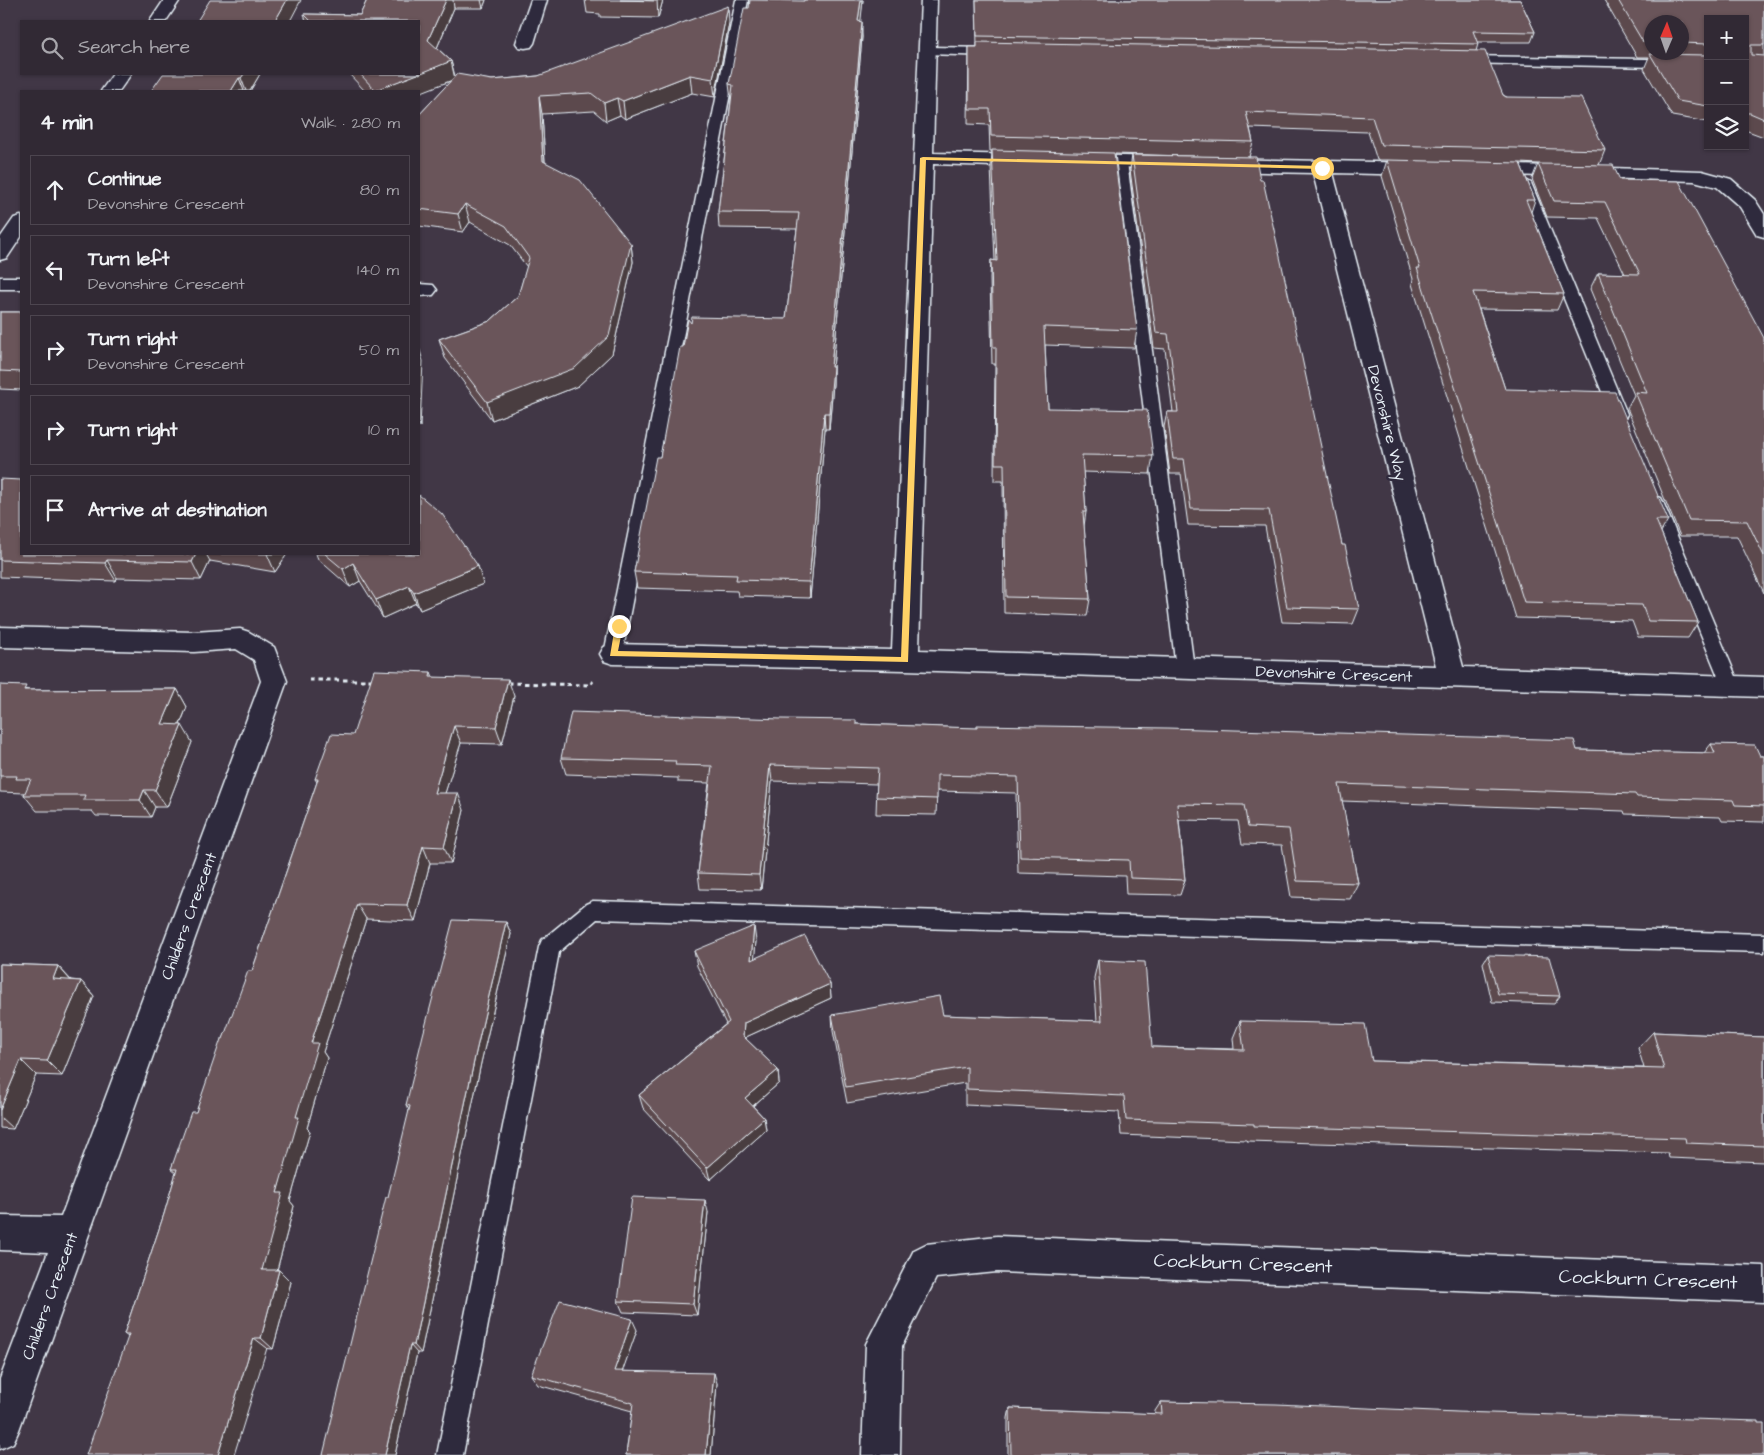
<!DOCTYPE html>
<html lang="en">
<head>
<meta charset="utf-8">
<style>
  body { margin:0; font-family:"Architects Daughter",sans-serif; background:#3d3540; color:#f1f3f6 }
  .controls { position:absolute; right:15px; top:15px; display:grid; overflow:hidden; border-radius:0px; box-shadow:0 1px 4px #0004 }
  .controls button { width:45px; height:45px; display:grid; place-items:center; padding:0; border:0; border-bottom:1px solid #4c454f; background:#312934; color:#f1f3f6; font:25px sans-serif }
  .compass { position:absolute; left:1644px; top:15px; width:45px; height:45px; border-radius:50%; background:#312934; box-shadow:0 1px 4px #0004; rotate:2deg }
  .stop { position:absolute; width:15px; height:15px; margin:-11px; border:4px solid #ffd166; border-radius:50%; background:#fff }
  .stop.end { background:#ffd166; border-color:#fff; box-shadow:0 1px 5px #0008 }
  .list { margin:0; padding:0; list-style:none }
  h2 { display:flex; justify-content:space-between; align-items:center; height:65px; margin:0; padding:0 20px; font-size:21px }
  h2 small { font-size:16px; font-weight:400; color:#a8a6ac }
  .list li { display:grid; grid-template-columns:32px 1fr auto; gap:15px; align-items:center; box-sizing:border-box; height:70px; margin:0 10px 10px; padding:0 10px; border:1px solid #4c454f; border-radius:0px }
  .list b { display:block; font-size:19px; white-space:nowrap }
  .list p { margin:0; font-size:16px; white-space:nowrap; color:#a8a6ac }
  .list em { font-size:16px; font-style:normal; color:#a8a6ac }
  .icon { flex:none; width:28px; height:28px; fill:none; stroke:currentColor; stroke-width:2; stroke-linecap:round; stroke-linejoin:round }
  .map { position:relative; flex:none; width:1764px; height:1455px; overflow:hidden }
  .search { position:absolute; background:#312934; box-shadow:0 1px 4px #0004; left:20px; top:20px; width:400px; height:55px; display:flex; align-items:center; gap:12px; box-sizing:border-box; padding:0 18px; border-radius:0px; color:#a8a6ac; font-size:19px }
  .panel { position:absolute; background:#312934; box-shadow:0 1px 4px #0004; left:20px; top:90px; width:400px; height:465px; border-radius:0px }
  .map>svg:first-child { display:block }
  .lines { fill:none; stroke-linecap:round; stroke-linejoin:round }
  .service-casing { stroke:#e8f1f8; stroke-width:3 }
  .minor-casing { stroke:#e8f1f8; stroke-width:3 }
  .path { stroke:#e8f1f8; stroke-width:3; stroke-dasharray:4.5 4; stroke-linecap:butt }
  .service { fill:#2f2a3d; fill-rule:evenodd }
  .minor { fill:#2f2a3d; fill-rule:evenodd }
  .wall { fill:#5b494d; stroke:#e8f1f8; fill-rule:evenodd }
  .shaded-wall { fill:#4a3c3f; stroke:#e8f1f8 }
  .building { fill:#6a555a; stroke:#e8f1f8 }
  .route { fill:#ffd166 }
  .labels { text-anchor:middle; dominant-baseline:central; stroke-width:5; stroke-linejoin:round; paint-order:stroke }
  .street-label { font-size:16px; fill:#e8f1f8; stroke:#2f2a3d }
  .near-street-label { font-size:19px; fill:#e8f1f8; stroke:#2f2a3d }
</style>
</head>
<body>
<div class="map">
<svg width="1764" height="1455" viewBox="0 0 1764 1455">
  <rect width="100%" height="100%" fill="#413746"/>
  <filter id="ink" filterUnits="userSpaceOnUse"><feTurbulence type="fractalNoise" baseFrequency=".02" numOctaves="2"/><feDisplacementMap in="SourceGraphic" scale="10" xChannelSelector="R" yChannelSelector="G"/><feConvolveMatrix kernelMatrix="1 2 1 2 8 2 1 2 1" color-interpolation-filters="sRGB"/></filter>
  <g filter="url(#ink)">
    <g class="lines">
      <defs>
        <g id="service">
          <path d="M736,0H748L622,654L619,659L613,661L607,659L604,654Z"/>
          <path d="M928,47L994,48L1000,52L994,56L924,54L922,51L924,48Z"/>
          <path d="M1464,56L1708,60V68L1460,63L1458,60Z"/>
          <path d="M1120,158L1127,162L1194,668L1191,673L1185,675L1179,673L1176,668L1113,162Z"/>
          <path d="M1524,179L1531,183L1627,414L1625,418L1619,419L1613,418L1611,414L1517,183Z"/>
          <path d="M1655,496L1661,498L1663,502L1740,686L1737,691L1731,693L1725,691L1722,686L1647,502L1649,498Z"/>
          <path d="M593,901L1764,934V952L597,919L559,952L463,1455H437L539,947L542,940L586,904Z"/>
        </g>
        <g id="minor">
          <path d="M164,0H180L166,21H150Z"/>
          <path d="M531,0H547L534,43L531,47L525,48L519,47L516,43Z"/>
          <path d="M921,0H937L933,153L1027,155L1034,157L1037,161L1034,165L1027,167L933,164L919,650L1436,666L1313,173L1220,171L1213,169L1210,165L1213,161L1220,159L1422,163L1429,165L1432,169L1429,173L1422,175L1333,173L1463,667L1764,677V697L905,670L613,664L604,661L600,654L604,647L613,644L892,650Z"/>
          <path d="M113,74H131L119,91H101Z"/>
          <path d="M1078,155L1167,157L1174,159L1177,163L1174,167L1167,169L1071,165L1068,161L1071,157Z"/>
          <path d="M1485,164L1702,171L1731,179L1755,200L1764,214V237L1757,235L1740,207L1717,187L1694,181L1478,174L1475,170L1478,166Z"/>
          <path d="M21,216V237L7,258L0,260V238L14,218Z"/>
          <rect x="0" y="277" width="21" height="12"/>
          <path d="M419,284L433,285L437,290L433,295L419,296Z"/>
          <path d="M0,627L194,632L240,629L249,632L274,647L287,681L19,1430L13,1443L0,1449V1379L48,1252L0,1250V1216L61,1217L261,681L254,660L236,649L194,652L0,647Z"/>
          <path d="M997,1236L1764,1266V1302L997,1272L936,1278L902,1346L900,1455H862L866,1344L914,1250L926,1244Z"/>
        </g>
      </defs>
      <use href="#service" class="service-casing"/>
      <use href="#minor" class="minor-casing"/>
      <g class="path">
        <path d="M309,680H373"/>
        <path d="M507,683L590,685L593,681"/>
      </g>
      <use href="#service" class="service"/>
      <use href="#minor" class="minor"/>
    </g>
    <g class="wall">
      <path d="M367,0H486L483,8H454L437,48L451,61L455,76L492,80L538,76L729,23L715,97L692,93L625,119L620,115L606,121L594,111L542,114L545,162L631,244L633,262L612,354L578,386L492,420L445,358L439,339L490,321L518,296L527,267L510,245L470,222L463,232L419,226V115L451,81L419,91H365L349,74H419V21H306L304,14L360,15Z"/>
      <path d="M585,0H663L658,18L600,17V14L587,13Z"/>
      <path d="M804,0H863L860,22L862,37L833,368V384L829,429H825L810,598L738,596L737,591L637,588L634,572L660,457L683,347L691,323L786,319L797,229L719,228L718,212L731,100L729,84L749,8L804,1Z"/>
      <path d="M976,0H1520L1535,32L1531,42H1477L1478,44L1476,51L1503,95L1605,150L1599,165L1620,180L1764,338V593L1737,536H1680L1627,408L1634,395L1590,289L1598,273L1625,274L1598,218L1547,217L1532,179L1538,164L1520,163L1535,200L1531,212L1564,294L1557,310L1479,309L1505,389L1668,520L1661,532L1698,622L1688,638L1638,637L1632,621L1516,618L1412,284L1413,279L1382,176L1387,160H1377L1368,132L1250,128L1253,142L1249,157L1342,545L1359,609L1353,624L1282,622L1265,526L1188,525L1181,474H1170L1164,427L1167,412H1173L1165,349L1154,348L1130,170L1132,155L1221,157L1115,154L1137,330L1134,348L1045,345L1048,408L1153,456L1150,474L1083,472L1086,512L1084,526L1090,599L1087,616L1004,613L1003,481H994L995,364H992L990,278L991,260L995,261L991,167L992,151H990L989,125L968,124L969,47H977Z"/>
      <path d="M1604,0H1764V137L1745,130V19H1708V122L1672,116L1644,69L1649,57H1637ZM1652,22H1682V52H1652Z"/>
      <path d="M260,74L250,91H151Z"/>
      <path d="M0,312H21V390L0,389Z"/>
      <path d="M0,479L21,554H287L275,572L210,561L201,580L117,578L116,581L0,577Z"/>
      <path d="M316,554H419L478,566L483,584L420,610L416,603L383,618L360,581L350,587L318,559Z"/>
      <path d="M431,672L433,677L514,696L502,744L461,743L445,793L464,810L451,863H430L415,921L366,919L323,1052L327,1058L307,1128L310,1131L290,1201L294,1206L277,1270H279L291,1282L273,1349L128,1337L124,1334L164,1214L176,1173L171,1169L196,1112L223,1039L252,971L317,782L315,779L353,735Z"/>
      <path d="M0,685L29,690L177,689L187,707L180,725L192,742L167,807H155L151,817L96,816L92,811H37L24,795L25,793L0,792Z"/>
      <path d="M856,724L1577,750L1704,753L1711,744L1760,756H1764V822L1722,821L1720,817L1625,814L1624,811L1342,801L1358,883L1350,899L1291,897L1282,845L1242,844L1238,821L1179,820L1185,880L1180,895L1126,894L1125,876L1018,873L1016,793L937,791L936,815L876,814L877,784L772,781L761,890L700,889L698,873L709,783L678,782V778L566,774L561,758Z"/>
      <path d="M506,922L511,934L481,1063L421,1353H417L395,1455L409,1110L406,1105Z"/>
      <path d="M756,941L754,959L830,984L831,998L746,1037V1039L778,1070L779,1083L753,1106L764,1118L766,1130L710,1180L643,1108L639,1095L726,1024L697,966L694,951Z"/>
      <path d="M1488,955L1560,996L1554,1004L1492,1002L1483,963Z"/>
      <path d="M1098,960L1152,1047L1234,1049L1233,1038L1240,1021L1372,1061L1644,1068L1638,1048L1653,1032L1764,1037V1162L1669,1158L1668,1153L1247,1141L1246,1140L1121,1135L1119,1112L965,1105V1083L847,1103L833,1031L832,1015H943L1097,1021L1094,978Z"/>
      <path d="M0,964L58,966L71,980L81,981L94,996L62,1076L36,1075L13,1129L0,1128Z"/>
      <path d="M708,1212L697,1315L623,1312L618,1301Z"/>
      <path d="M637,1330L622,1371L717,1383L711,1455H626L632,1411L538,1385L531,1375Z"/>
      <path d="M1161,1402L1758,1423L1764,1455H1008V1418L1010,1408L1155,1414V1411Z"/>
    </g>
    <g class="shaded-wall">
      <path d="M287,0H301L290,21H275Z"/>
      <path d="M446,0H453L454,8L433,57L428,40Z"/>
      <path d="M481,0H486L483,8Z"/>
      <path d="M657,0H663L658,18Z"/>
      <path d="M861,0H863L859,37L858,21Z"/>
      <path d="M728,6L729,23L715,97L713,79Z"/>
      <path d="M862,22V37L833,368V384L829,429V413L831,367Z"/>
      <path d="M451,61L455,79L419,93V91H376L375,90Z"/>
      <path d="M244,74H260L250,91H246L241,78Z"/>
      <path d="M690,75L692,93L625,119L623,101Z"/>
      <path d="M239,78L244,91H231Z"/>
      <path d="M539,96L542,114L546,179L543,161Z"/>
      <path d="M617,98L620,115L606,121L604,103Z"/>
      <path d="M465,204L470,222L463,232L458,214Z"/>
      <path d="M631,244L633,262L612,354L578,386L492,420L487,402Z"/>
      <path d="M419,347L423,361L420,427L419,422Z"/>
      <path d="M824,413L825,429L810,598L809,582Z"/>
      <path d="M196,554H206L210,561L201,580L192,562Z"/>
      <path d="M267,554H287L275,572Z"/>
      <path d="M107,560L117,578L116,581L105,563Z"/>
      <path d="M353,563L360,581L350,587L343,569Z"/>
      <path d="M478,566L483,584L420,610L414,593Z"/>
      <path d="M409,586L416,603L383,618L376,600Z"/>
      <path d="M508,679L514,696L502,744L496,727Z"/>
      <path d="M177,689L187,707L173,741L162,724Z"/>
      <path d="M182,725L192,742L167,807L155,790Z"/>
      <path d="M454,726L461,743L440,809L434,793Z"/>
      <path d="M770,765L772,781L761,890L759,875Z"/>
      <path d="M144,790L155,807L151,817L140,800Z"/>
      <path d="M458,793L464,810L451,863L444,847Z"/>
      <path d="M423,846L430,863L415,921L407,905Z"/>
      <path d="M357,904L366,919L323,1052L327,1058L307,1128L310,1131L290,1201L294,1206L274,1281L262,1270L277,1193L296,1117L311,1043Z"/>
      <path d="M506,922L511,934L481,1063L421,1353L414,1345L476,1052Z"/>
      <path d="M754,926L756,941L753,975L751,960Z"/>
      <path d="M58,966L72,982L53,979Z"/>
      <path d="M81,981L94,996L62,1076L47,1061Z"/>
      <path d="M830,984L831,998L746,1037L745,1050L743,1036L744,1023Z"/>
      <path d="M21,1060L36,1075L13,1129L0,1117V1110Z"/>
      <path d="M778,1070L779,1083L747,1111L745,1098Z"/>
      <path d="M764,1118L766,1130L710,1180L707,1168Z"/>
      <path d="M705,1200L708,1212L697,1315L693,1304Z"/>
      <path d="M279,1270L291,1282L273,1349L261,1338Z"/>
      <path d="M632,1319L637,1330L619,1381L614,1371Z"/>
      <path d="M254,1338L267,1348L234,1455H218Z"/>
      <path d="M410,1345L417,1353L395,1455H385Z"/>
      <path d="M714,1373L717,1383L711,1455H706Z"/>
    </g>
    <g class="building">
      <path d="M210,0H287L275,21H197Z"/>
      <path d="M367,0H446L428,40L451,61L419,74V21H311L304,14L360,15Z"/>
      <path d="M620,0H657L656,1Z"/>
      <path d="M750,0L804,1V0H861L858,21L862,22L831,367H833L829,413H824L809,582L736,580L737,575L634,572L656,457H660L680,347H683L688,319L691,323L692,317L786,319L799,213L718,212L733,85L729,84L744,8H749Z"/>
      <path d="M976,0H1520L1535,32L1473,31L1478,44L977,36Z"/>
      <path d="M1618,0H1764V45H1751V55L1764,56V119L1750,113H1745V19H1708V44L1682,43V22H1652V42H1643Z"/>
      <path d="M728,6L713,79L690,75L623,101L617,98L604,103L591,93L539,96L543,161L580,180L631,244L609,336L575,368L487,402L439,339L490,321L518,296L529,258L506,226L465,204L458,214L419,209V115L457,74L492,80L538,76Z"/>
      <path d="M977,42L1485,51L1503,95L1506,97L1581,98L1605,150L1381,145L1372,117L1246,112L1253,142L991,136L990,109H969V47H977Z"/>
      <path d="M1650,54L1708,55V106L1678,101Z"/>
      <path d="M163,74H244L241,78H239L231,91H151Z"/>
      <path d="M360,74H418L375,90Z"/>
      <path d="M992,150L1114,153L1137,330L1044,327L1048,408L1147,410L1153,456L1082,455L1086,512H1083L1090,599L1006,597L1004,464H995L996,347H993L991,260L997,261Z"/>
      <path d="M1132,155L1256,157L1260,180H1263L1290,302L1342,545H1345L1359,609L1287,607L1269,510L1191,509L1184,459H1173L1167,412H1178L1168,334L1156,333Z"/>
      <path d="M1387,160L1520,163L1535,200H1526L1564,294L1473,292L1505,389L1615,392L1668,520H1656L1698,622L1648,621L1642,605L1524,602L1429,306L1417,268H1420Z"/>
      <path d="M1538,164L1613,165L1620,180L1679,181L1764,338V556L1747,521L1689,520L1635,392L1647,393L1598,273L1640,274L1605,202L1554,201Z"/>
      <path d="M0,312H21V372L0,371Z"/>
      <path d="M0,479L21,480V554H196L192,562L107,560L105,563L0,560Z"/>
      <path d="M419,495L442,514L478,566L414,593L409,586L376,600L353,563L343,569L325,554H419Z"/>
      <path d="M374,670L431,672L430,677L508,679L496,727L454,726L434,793H458L444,847L423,846L407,905L357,904L311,1043H318L296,1117H299L277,1193H283L262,1270H279L261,1338H254L218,1455H86L129,1334H124L164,1214L177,1169H171L191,1112H196L221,1039H223L248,971H252L318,779H315L331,734L353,735Z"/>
      <path d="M0,685L26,686L24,690L177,689L162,724L182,725L155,790H144L140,800H83L85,795H24L31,779H16L17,776H0Z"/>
      <path d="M571,712L782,719L856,720V724L977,728V725L1167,728L1574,740L1577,750L1715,753L1711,744L1755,745L1760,756H1764V806L1735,805L1733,800L1637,797L1635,794L1339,784L1358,883L1297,881L1289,829L1248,827L1244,805L1177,804L1185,880L1130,878L1129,860L1020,857L1018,777L937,775V799L876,797L878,768L770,765L759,875L698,873L712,766L675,765L676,761L561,758Z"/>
      <path d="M453,920L506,922L476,1052L414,1345H410L385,1455H323L386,1197H388L410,1106L406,1105L423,1035Z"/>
      <path d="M754,926L751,960L805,936L830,984L744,1023L743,1036L778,1070L745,1098L764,1118L707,1168L639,1095L729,1022L694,951Z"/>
      <path d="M1488,955L1549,957L1560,996L1498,994Z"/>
      <path d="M1098,960L1145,962L1152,1047L1244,1050L1240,1021L1365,1024L1372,1061L1664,1069L1653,1032L1764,1037V1146L1686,1143L1685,1138L1254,1126V1124L1126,1120L1124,1096L967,1089V1067L846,1087L832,1015L939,996L943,1015L1102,1021Z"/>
      <path d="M0,964L58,966L53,979L81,981L47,1061L21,1060L0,1110Z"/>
      <path d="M632,1197L705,1200L693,1304L618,1301Z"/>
      <path d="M560,1300L632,1319L614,1371L714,1373L706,1455H626L633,1403L531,1375Z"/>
      <path d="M1161,1402L1276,1404L1457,1412L1758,1421V1423H1764V1455H1011L1010,1408L1162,1414Z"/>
    </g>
  </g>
  <path class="route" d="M923,157L1322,166L1324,168L1322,169L926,160L908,662L610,656L615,626L619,623L623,626L618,651L901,657L920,158Z"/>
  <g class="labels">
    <g class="street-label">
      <text transform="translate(1387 423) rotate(76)">Devonshire Way</text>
      <text transform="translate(1334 674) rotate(2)">Devonshire Crescent</text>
      <text transform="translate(189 916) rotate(-70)">Childers Crescent</text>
      <text transform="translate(50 1296) rotate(-70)">Childers Crescent</text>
    </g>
    <g class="near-street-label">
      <text transform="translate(1243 1264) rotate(2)">Cockburn Crescent</text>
      <text transform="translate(1648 1280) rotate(2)">Cockburn Crescent</text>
    </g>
  </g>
</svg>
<div class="controls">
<button>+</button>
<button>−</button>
<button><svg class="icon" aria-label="layers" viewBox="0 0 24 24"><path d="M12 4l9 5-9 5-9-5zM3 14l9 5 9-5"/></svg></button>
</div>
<svg class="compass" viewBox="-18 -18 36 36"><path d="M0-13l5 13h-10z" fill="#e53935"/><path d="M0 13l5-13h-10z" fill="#a8a6ac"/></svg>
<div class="stop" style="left:1322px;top:168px"></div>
<div class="stop end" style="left:619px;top:626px"></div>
<div class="search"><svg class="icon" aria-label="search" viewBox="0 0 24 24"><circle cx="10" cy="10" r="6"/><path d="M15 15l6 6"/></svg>Search here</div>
<section class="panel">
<h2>4 min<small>Walk · 280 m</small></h2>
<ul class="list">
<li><svg class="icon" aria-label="ahead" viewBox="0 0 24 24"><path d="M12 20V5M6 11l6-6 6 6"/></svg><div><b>Continue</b><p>Devonshire Crescent</p></div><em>80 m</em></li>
<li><svg class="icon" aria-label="left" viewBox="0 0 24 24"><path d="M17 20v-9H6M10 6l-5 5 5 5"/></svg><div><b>Turn left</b><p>Devonshire Crescent</p></div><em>140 m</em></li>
<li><svg class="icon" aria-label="right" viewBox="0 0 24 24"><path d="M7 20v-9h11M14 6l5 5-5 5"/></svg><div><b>Turn right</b><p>Devonshire Crescent</p></div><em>50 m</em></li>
<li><svg class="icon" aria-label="right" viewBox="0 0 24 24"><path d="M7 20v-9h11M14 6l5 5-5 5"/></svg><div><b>Turn right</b></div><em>10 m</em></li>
<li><svg class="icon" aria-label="arrive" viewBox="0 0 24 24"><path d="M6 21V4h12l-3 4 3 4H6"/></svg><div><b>Arrive at destination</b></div></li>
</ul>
</section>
</div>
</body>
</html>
